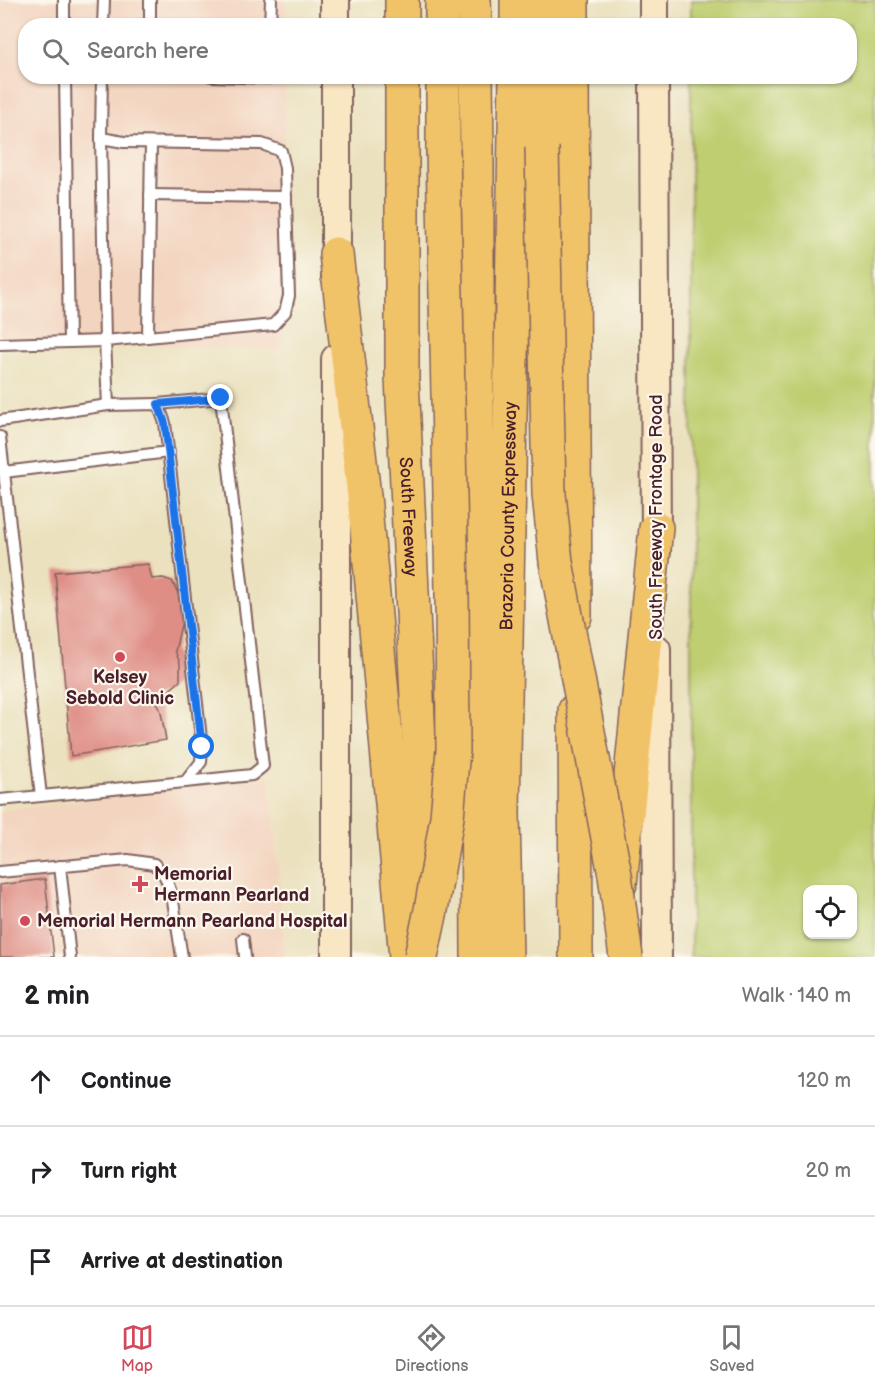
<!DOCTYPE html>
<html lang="en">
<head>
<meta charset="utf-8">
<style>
  body { margin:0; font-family:"Balsamiq Sans",sans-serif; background:#f6f6f6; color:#202124 }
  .controls { position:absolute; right:18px; bottom:18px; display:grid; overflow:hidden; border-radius:12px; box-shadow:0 2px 4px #0004 }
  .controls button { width:54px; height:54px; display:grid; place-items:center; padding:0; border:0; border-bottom:2px solid #e0e0e0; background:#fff; color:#202124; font:30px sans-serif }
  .stop { position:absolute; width:18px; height:18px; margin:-14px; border:4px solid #1a73e8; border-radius:50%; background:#fff }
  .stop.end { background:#1a73e8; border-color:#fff; box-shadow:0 2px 6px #0008 }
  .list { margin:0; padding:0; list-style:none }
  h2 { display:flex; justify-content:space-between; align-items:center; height:78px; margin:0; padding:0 24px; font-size:26px }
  h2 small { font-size:20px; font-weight:400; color:#757577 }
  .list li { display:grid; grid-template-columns:39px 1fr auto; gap:18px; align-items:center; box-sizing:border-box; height:90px; padding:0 24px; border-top:2px solid #e0e0e0 }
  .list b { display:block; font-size:22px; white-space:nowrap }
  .list em { font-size:20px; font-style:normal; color:#757577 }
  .icon { flex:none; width:33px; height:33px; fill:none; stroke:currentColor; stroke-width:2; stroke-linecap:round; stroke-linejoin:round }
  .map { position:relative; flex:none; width:875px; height:957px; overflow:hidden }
  .search { position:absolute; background:#fff; box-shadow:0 2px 4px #0004; left:18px; right:18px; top:18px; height:66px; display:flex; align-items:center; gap:15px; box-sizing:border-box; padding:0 21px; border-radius:24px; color:#757577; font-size:22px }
  .sheet { height:348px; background:#fff }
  nav { display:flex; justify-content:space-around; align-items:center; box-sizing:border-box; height:84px; border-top:2px solid #e0e0e0; background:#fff; font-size:16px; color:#757577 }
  nav a { display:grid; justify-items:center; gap:3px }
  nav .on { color:#d1495b }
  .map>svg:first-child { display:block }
  .built { fill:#f3d4bf }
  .green { fill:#bece70; stroke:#84764e; stroke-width:1.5; fill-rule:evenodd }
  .building { fill:#df8e86 }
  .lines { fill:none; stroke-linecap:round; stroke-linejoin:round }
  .service-casing { stroke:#82635e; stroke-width:14 }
  .secondary-casing { stroke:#82635e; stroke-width:32 }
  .motorway-casing { stroke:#82635e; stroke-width:36 }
  .service { stroke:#fff; stroke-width:10 }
  .secondary { stroke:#f9e7c3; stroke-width:28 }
  .motorway { stroke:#f1c369; stroke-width:33 }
  .motorway-bridge-casing { stroke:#82635e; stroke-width:36; stroke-linecap:butt }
  .motorway-bridge { stroke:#f1c369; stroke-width:33 }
  .route { stroke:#1a73e8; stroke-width:8 }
  .poi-dot { fill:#d1495b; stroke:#fbf7ec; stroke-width:2 }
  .labels { text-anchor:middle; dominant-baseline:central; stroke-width:4.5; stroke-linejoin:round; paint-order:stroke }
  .street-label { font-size:18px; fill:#4a1f2b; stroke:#fbf7ec }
  .poi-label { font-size:18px; font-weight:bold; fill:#4a1f2b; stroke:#fbf7ec; text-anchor:start }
</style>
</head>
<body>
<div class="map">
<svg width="875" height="957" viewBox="0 0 875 957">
  <rect width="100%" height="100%" fill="#fbf7ec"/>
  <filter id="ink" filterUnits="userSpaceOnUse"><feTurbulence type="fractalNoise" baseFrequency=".0167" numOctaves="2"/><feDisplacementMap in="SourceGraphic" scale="12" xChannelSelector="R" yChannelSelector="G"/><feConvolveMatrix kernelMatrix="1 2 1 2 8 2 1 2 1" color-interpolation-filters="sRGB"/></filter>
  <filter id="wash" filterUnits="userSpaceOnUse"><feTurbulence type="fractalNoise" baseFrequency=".008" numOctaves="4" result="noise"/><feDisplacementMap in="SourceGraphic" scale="24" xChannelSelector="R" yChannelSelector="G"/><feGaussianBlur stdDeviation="1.35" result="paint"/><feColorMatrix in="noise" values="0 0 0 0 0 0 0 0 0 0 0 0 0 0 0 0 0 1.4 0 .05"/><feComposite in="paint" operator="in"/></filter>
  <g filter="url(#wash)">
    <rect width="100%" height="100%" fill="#ebe1be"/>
    <g class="built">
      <path d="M0,0H286V25L26,26V76L285,77L282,350L0,339Z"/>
      <path d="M270,777L285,957H0V811Z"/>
    </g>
    <path class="green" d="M691,0H875V957H691V77L850,76V26L691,25ZM808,890H852V934H808Z"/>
    <g id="blocks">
      <g class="building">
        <path d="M148,564L152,579L163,578L172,581L185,608L175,651L180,663V681L167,692L155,697L161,712L166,740L71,756L55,572Z"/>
        <path d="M45,879L54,957H0V885Z"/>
      </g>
    </g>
  </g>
  <g filter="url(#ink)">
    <use href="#blocks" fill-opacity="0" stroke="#82635e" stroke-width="1.5"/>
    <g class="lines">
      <defs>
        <g id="service">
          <path d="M64,0V26"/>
          <path d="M103,26L104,0"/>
          <path d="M150,26V0"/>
          <path d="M270,26L271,0"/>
          <path d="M65,76L69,342"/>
          <path d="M211,76L269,78V76"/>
          <path d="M150,195L286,197"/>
          <path d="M148,337L151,143"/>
          <path d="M0,344L105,341L101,138"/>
          <path d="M158,404L221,398L263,766L252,775L185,782"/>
          <path d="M0,421L108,405"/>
          <path d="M0,437L41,796"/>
          <path d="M4,472L169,452"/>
          <path d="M0,800L185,782L201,762L202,747L165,423L158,404L108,405L105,341L273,325L285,312L289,296L285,168L281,151L262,144L124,142L101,138L102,76"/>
          <path d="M60,866L70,957"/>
          <path d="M0,872L128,860L154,864L165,876L172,895L182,957"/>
          <path d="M243,939L245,957"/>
        </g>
        <g id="secondary">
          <path d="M335,0V26"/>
          <path d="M654,0V26"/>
          <path d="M336,76V277"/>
          <path d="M654,76L656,551"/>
          <path d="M336,359V957"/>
          <path d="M656,649L657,957"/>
        </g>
        <g id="motorway">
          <path d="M402,0V26"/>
          <path d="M442,0V26"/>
          <path d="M474,0L475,26"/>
          <path d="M541,0V26"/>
          <path d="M572,0V26"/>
          <path d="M517,26V0"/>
          <path id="s1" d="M402,76V378L425,867L424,896"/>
          <path d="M443,76V148"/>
          <path d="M476,76L477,147V696L478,957"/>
          <path d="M542,76V147"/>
          <path d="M572,76L575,616"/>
          <path d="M336,254L364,496L406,957"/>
          <path d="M575,710L576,957"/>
          <path d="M620,884L656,528"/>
          <path id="s2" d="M506,957L503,813L516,76"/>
        </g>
      </defs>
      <use href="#service" class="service-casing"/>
      <use href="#secondary" class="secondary-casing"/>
      <use href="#motorway" class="motorway-casing"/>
      <use href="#service" class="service"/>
      <use href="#secondary" class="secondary"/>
      <use href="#motorway" class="motorway"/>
      <defs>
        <g id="motorway-bridge">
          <path d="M542,147L549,494L556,562L615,875L626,957"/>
          <path d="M421,957L431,910L447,817L453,750L452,593L443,148"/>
        </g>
      </defs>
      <use href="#motorway-bridge" class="motorway-bridge-casing"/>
      <use href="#motorway-bridge" class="motorway-bridge"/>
    </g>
  </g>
  <g class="lines" filter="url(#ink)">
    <path class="route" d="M202,747L165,423L158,404L221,398"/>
  </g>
  <g class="poi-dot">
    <circle cx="120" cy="657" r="6"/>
    <path d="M137 875h6v6h6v6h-6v6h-6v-6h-6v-6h6z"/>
    <circle cx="25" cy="921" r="6"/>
  </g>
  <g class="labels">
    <g class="street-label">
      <text stroke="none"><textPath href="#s1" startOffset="441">South Freeway</textPath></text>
      <text stroke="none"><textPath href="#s2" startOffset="441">Brazoria County Expressway</textPath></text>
      <text transform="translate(656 517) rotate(-90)">South Freeway Frontage Road</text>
    </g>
    <g class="poi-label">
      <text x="120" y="677" text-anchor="middle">Kelsey<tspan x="120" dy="21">Sebold Clinic</tspan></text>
      <text x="154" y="874">Memorial<tspan x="154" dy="21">Hermann Pearland</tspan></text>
      <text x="37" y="921">Memorial Hermann Pearland Hospital</text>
    </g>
  </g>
</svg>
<div class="controls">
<button><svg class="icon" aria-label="locate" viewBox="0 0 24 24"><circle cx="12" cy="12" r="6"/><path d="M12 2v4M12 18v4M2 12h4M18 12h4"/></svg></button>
</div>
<div class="stop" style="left:202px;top:747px"></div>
<div class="stop end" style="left:221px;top:398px"></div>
<div class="search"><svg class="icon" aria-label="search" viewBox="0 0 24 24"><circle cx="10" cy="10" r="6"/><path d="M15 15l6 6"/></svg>Search here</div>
</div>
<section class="sheet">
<h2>2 min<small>Walk · 140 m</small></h2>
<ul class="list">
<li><svg class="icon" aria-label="ahead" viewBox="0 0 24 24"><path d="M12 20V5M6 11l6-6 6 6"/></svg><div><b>Continue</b></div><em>120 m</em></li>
<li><svg class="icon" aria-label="right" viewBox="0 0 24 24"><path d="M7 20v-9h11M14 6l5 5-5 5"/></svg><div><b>Turn right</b></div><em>20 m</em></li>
<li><svg class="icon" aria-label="arrive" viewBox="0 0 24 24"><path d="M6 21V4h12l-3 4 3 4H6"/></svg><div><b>Arrive at destination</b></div></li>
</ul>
</section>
<nav>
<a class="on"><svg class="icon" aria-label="map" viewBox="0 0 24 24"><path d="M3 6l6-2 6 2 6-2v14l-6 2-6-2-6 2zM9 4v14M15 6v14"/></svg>Map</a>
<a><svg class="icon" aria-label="directions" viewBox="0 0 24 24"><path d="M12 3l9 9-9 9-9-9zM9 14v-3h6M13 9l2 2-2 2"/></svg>Directions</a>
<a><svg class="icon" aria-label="saved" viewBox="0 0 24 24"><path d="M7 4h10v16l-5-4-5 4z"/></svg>Saved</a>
</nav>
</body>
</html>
